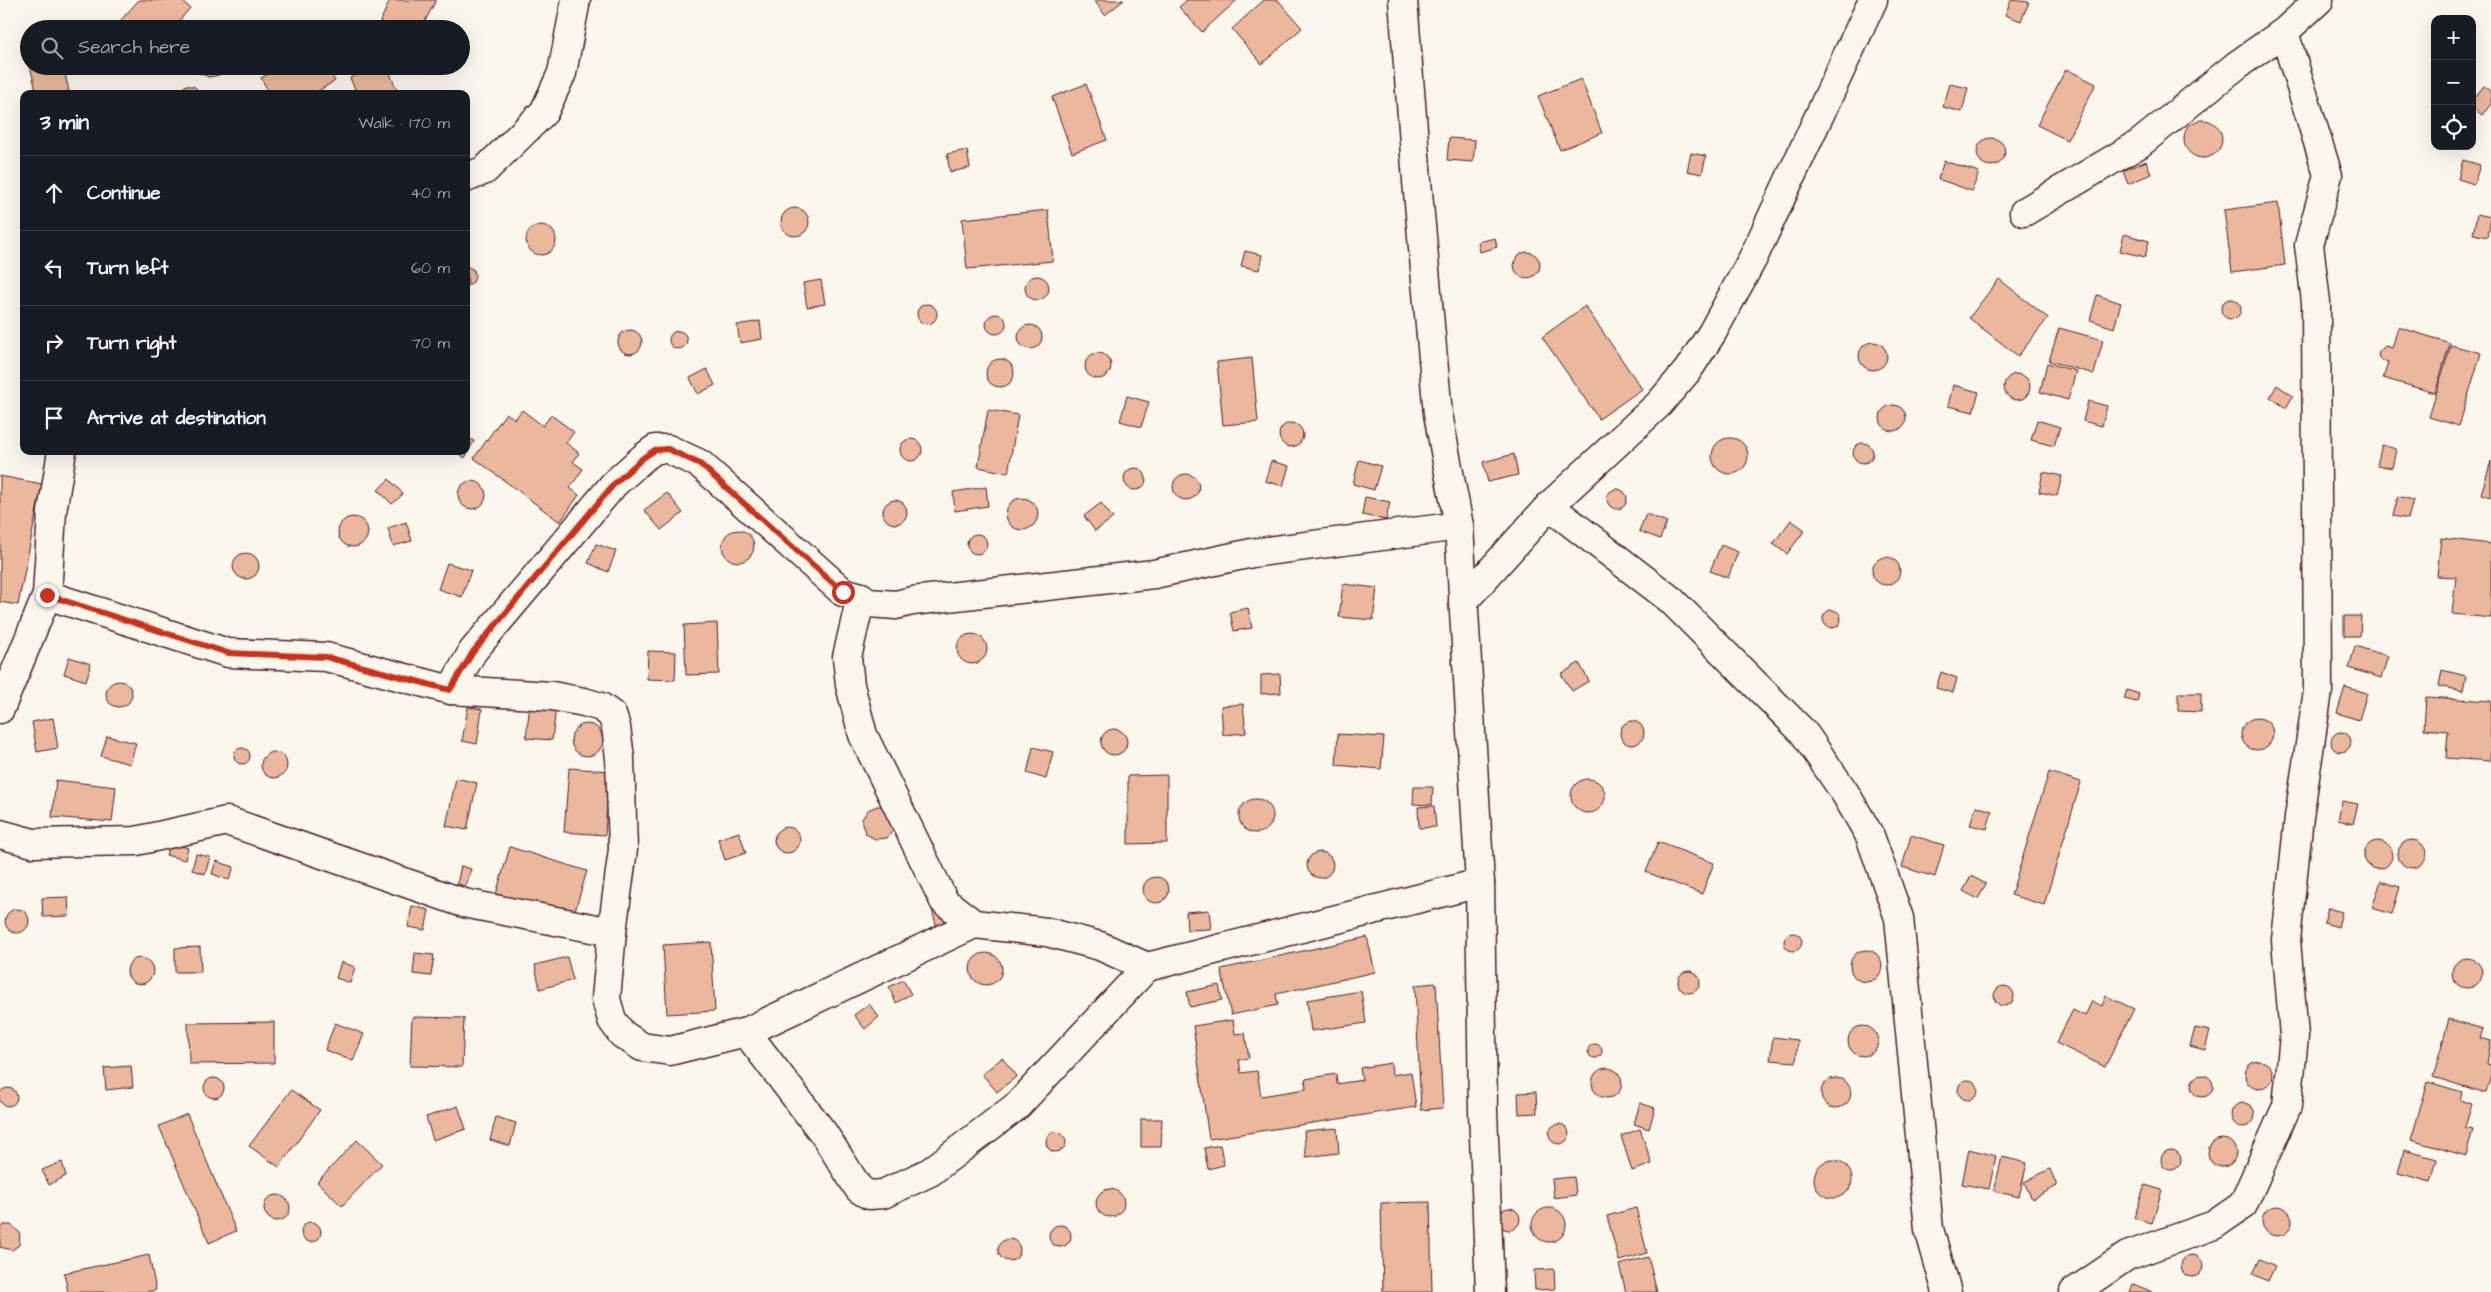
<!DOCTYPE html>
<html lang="en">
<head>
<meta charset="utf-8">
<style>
  body { margin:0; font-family:"Architects Daughter",sans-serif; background:#242831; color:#f1f3f6 }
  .controls { position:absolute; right:15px; top:15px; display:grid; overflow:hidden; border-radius:10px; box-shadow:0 5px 20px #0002 }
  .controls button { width:45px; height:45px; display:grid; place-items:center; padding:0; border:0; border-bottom:1px solid #363941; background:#171b24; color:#f1f3f6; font:25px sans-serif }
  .stop { position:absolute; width:15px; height:15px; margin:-11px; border:4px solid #c8321e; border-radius:50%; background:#fff }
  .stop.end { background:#c8321e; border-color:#fff; box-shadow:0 1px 5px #0008 }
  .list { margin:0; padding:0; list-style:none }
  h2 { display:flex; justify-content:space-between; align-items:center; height:65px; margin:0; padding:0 20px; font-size:21px }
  h2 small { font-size:16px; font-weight:400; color:#9ea1a6 }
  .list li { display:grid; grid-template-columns:32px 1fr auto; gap:15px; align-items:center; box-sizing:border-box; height:75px; padding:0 20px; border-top:1px solid #363941 }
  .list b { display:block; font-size:19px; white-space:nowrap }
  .list em { font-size:16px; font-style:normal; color:#9ea1a6 }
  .icon { flex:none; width:28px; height:28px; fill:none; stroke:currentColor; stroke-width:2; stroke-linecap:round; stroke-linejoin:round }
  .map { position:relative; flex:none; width:2491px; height:1292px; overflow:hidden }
  .search { position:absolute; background:#171b24; box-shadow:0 5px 20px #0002; left:20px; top:20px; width:450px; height:55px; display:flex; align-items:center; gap:12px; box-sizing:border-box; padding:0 18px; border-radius:28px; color:#9ea1a6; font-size:19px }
  .panel { position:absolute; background:#171b24; box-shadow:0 5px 20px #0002; left:20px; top:90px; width:450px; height:365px; border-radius:10px }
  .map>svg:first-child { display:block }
  .building { fill:#ebb89d; stroke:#4a1f2b }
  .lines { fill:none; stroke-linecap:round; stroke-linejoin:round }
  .street-casing { stroke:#4a1f2b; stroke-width:31 }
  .street { stroke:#fbf7ec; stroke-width:28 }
  .route { stroke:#c8321e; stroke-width:6 }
</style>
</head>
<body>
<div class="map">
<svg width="2491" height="1292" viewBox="0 0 2491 1292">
  <rect width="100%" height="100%" fill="#fbf7ec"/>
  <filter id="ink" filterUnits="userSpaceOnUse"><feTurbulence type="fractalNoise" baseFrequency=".02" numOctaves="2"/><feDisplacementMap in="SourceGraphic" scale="10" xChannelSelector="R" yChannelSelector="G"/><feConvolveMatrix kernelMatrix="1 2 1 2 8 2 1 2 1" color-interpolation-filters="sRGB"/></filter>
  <g filter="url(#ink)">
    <g class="building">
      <path d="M139,0H181L190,8L172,29H113Z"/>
      <path d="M390,0H436L421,29H394L380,22Z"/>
      <path d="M1094,0H1124L1105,15Z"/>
      <path d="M1187,0H1237L1202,32L1179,7Z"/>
      <path d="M1264,0H1278L1302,28L1262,64L1232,29Z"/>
      <path d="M2011,0L2029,2L2021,21L2005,15Z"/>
      <path d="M30,66H63L69,91L59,94H37Z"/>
      <path d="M195,66H225L219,75L209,77L199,73Z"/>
      <path d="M282,66H326L335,81L313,94H270L261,78Z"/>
      <path d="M378,66H387L398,93L357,94L350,78Z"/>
      <path d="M2066,69L2096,84L2067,140L2037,125Z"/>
      <path d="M1581,79L1602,133L1560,150L1538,96Z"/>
      <path d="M1086,84L1107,140L1072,153L1052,97Z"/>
      <path d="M1950,84L1968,88L1962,112L1943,107Z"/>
      <path d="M186,85L195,87L201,94H176Z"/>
      <path d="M2484,86L2491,92V104L2482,115L2472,107V100Z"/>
      <circle cx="2203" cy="139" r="19"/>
      <circle cx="1991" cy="152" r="14"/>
      <path d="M1449,138L1475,140L1473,162L1447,160Z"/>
      <path d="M967,150L970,168L950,172L947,154Z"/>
      <path d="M1691,153L1706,156L1702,174L1687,171Z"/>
      <path d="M2463,160L2480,165L2474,184L2458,179Z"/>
      <path d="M1944,161L1979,172L1972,191L1938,179Z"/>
      <path d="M2146,161L2151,174L2128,184L2123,171Z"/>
      <path d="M2278,203L2285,265L2232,272L2224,210Z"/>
      <circle cx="795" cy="222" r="14"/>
      <path d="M1048,210L1053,261L967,269L962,219Z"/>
      <path d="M2477,214L2491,217L2488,237L2473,234Z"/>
      <circle cx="541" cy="240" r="15"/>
      <path d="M2124,234L2149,241L2145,257L2120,251Z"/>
      <path d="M1495,238L1497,247L1480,252L1478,242Z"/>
      <path d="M1245,251L1262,255L1259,270L1241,266Z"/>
      <circle cx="1527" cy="265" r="13"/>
      <path d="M466,266L474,270L475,276L473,282L468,286Z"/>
      <circle cx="1037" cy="288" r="12"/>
      <path d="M1999,279L2048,318L2018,356L1969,318Z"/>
      <path d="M821,280L825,304L807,307L803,283Z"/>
      <path d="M2097,295L2121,303L2114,328L2090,320Z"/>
      <circle cx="2231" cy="309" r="10"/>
      <circle cx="927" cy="314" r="10"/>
      <path d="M1585,306L1642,389L1599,419L1542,337Z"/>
      <circle cx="996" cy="324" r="10"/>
      <path d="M760,321L762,339L740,343L737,325Z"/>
      <circle cx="1030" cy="337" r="12"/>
      <path d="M2398,327L2450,343L2435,393L2383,378L2388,362L2381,360L2378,356L2379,352L2385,346L2392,348Z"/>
      <path d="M2059,328L2103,340L2094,374L2049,361Z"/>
      <circle cx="630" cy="342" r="12"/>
      <circle cx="678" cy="340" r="9"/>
      <circle cx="1873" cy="356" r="14"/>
      <path d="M2451,345L2481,353L2459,426L2429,417Z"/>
      <circle cx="1098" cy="366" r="13"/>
      <path d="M1252,358L1258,422L1223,425L1217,362Z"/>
      <circle cx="1000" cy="373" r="14"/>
      <path d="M2047,363L2076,371L2068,400L2040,392Z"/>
      <path d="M707,369L715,385L698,394L690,378Z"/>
      <circle cx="2017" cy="387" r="13"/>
      <path d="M1953,385L1979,392L1973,412L1948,406Z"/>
      <path d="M2277,385L2293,396L2286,408L2270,397Z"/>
      <path d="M1127,396L1149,402L1141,427L1120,421Z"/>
      <path d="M2088,401L2107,406L2102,426L2083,421Z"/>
      <circle cx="1893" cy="418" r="13"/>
      <path d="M522,410L543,426L551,415L574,432L566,443L579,453L573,462L583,469L570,488L579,495L560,522L474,458L506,413L515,419Z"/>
      <path d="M988,410L1018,415L1008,473L978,467Z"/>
      <path d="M2037,420L2060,427L2054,446L2031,440Z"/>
      <circle cx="1291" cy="435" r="12"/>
      <path d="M466,437L474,441L465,458L454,451H466Z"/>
      <circle cx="1730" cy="456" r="18"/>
      <circle cx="911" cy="450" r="11"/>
      <circle cx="1863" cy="453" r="10"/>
      <path d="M2382,445L2396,449L2392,468L2377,465Z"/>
      <path d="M1514,454L1518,475L1488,482L1483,462Z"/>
      <path d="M1359,460L1381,466L1374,490L1353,484Z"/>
      <path d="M1271,461L1289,466L1283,486L1265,481Z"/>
      <path d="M2491,461V497L2481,494Z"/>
      <circle cx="1135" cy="479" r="11"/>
      <path d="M2043,472L2062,476L2057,496L2039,492Z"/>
      <circle cx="1186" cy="487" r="13"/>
      <path d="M0,476L42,484L18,605L0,602Z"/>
      <path d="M389,479L403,494L392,504L378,490Z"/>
      <circle cx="472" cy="495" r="14"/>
      <path d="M986,487L988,506L955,511L953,492Z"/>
      <circle cx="1617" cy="499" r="10"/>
      <path d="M667,493L683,513L661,530L644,510Z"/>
      <path d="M2398,496L2413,500L2408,519L2393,516Z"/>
      <path d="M1365,497L1390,502L1386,520L1362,515Z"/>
      <circle cx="1022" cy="514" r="16"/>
      <circle cx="895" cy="512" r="12"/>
      <path d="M1101,503L1113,518L1095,531L1084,516Z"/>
      <path d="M1646,514L1667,522L1660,539L1639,531Z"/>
      <circle cx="353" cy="532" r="15"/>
      <path d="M1791,520L1805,530L1787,554L1773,544Z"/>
      <path d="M406,522L412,541L393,546L388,528Z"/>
      <circle cx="738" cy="546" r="16"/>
      <circle cx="977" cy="544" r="10"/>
      <path d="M2441,538L2491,544V618L2452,614L2456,577L2437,576Z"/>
      <path d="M596,544L616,551L608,572L588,563Z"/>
      <path d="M1721,545L1738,552L1728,578L1710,571Z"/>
      <circle cx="246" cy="566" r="13"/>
      <circle cx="1886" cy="571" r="14"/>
      <path d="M447,563L471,570L462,597L438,589Z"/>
      <path d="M1343,584L1377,588L1373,620L1339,617Z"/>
      <path d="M1248,608L1252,628L1234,631L1230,612Z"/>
      <circle cx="1832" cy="619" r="9"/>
      <path d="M2344,616H2361L2360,636H2344Z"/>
      <path d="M717,623L719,674L686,675L684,625Z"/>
      <circle cx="972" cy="649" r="15"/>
      <path d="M2355,646L2388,656L2381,678L2349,668Z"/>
      <path d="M648,651L676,652L675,680L647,679Z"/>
      <path d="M69,657L91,664L86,681L64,674Z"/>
      <path d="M1579,663L1589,681L1572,691L1561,674Z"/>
      <path d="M2442,670L2466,676L2463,691L2439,686Z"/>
      <path d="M1941,672L1957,678L1953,693L1936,688Z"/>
      <path d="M1280,674L1281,693L1261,694V675Z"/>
      <circle cx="119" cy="694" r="13"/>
      <path d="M2345,687L2367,693L2359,720L2337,713Z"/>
      <path d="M2127,690L2139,694L2137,702L2124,699Z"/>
      <path d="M2178,693H2201V712L2178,711Z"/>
      <path d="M2426,697L2491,701L2490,761L2446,758L2448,731L2424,729Z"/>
      <path d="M530,704L556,707L552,740L526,738Z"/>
      <path d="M1243,704L1246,733L1223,735L1221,706Z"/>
      <path d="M468,707L482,709L477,744L462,741Z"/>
      <circle cx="2257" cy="734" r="16"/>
      <path d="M53,718L58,748L37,752L32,722Z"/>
      <circle cx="1632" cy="733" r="12"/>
      <circle cx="587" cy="740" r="16"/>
      <circle cx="1114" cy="742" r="13"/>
      <circle cx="2341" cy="742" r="10"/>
      <path d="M1338,734L1384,737L1381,769L1336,765Z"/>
      <path d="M107,736L136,743L130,764L101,756Z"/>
      <path d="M1033,747L1053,752L1046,779L1027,773Z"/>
      <circle cx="242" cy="756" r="8"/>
      <circle cx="274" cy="765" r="13"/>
      <path d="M569,768L609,771L605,835L564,832Z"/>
      <path d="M2049,772L2081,782L2044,905L2011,895Z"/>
      <path d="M1167,775V843L1128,844V776Z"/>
      <path d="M456,778L477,783L467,830L446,826Z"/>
      <circle cx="1588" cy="796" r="17"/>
      <path d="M56,780L116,787L112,822L52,817Z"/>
      <path d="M1414,787H1433L1432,805L1413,804Z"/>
      <circle cx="1256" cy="816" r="17"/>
      <path d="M2342,801L2358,804L2353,824L2338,820Z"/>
      <path d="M877,806H883L894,829L887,838L875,839L866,834L862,825V819L868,810Z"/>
      <path d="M1434,806L1436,827L1419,828L1418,807Z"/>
      <path d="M1976,806L1992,811L1987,829L1970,825Z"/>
      <circle cx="787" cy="840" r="13"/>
      <path d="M739,832L746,853L725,860L718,839Z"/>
      <path d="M1911,835L1944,845L1935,877L1902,867Z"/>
      <circle cx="2412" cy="854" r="14"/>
      <circle cx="2378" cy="855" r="14"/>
      <path d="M1658,842L1714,863L1702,894L1646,872Z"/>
      <path d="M170,843L188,848L185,860L166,855Z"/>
      <path d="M510,847L587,871L573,917L496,894Z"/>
      <circle cx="1320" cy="865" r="13"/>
      <path d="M196,854L210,857L205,874L192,870Z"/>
      <path d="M216,861L234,867L229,880L212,874Z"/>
      <path d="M461,866L471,869L466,886L457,884Z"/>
      <path d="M1971,876L1986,884L1978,899L1963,891Z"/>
      <circle cx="1156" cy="890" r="13"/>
      <path d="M2381,881L2400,887L2392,914L2372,908Z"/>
      <path d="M68,897L69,916L43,917L42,898Z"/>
      <path d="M940,903L947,925L937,928L931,906Z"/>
      <path d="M412,906L429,910L425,930L408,927Z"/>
      <path d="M2328,908L2342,912L2338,927L2324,923Z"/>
      <circle cx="17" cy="921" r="12"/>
      <path d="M1209,910L1211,929L1187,930L1186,912Z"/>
      <circle cx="1793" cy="942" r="9"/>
      <path d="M1367,937L1375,972L1276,994L1278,1005L1231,1015L1221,969Z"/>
      <path d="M711,942L715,1011L667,1014L663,945Z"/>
      <path d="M200,947L201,972H175V948Z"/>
      <circle cx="1866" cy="966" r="16"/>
      <path d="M415,953L434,955L431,976L413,974Z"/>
      <circle cx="986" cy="969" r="16"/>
      <path d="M567,957L573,980L540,989L535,965Z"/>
      <circle cx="140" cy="971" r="13"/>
      <circle cx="2467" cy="973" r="15"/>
      <path d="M341,962L355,967L350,983L336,978Z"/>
      <circle cx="1689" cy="982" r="11"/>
      <path d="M903,980L911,994L896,1003L889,987Z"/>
      <path d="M1436,983L1443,1108L1421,1110L1415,985Z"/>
      <path d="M1219,985L1222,1000L1190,1007L1187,992Z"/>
      <circle cx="2004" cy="996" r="10"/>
      <path d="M1361,991L1366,1023L1311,1031L1307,1000Z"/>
      <path d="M2106,996L2134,1009L2105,1067L2056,1043L2073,1010L2085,1016L2092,1001L2102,1006Z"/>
      <path d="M869,1004L879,1017L865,1029L854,1015Z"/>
      <path d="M412,1017L464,1018L462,1067L410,1066Z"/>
      <path d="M2449,1019L2483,1029L2480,1038L2491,1041L2487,1064L2491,1065V1076L2486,1093L2433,1077Z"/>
      <path d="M1233,1020L1235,1034L1245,1033L1249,1058L1239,1060L1241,1073L1257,1071L1261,1096L1306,1089L1305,1079L1336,1074L1337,1084L1362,1080L1360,1068L1391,1063L1392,1075L1411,1072L1416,1107L1209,1139L1193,1026Z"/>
      <path d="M274,1022V1063L189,1064L188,1023Z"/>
      <path d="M335,1023L364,1034L353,1061L325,1050Z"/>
      <circle cx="1863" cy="1041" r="15"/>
      <path d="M2195,1028L2210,1031L2205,1050L2190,1046Z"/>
      <path d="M1773,1037L1798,1040L1796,1062L1770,1060Z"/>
      <circle cx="1595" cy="1051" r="7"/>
      <path d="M1002,1058L1017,1076L997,1092L982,1074Z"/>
      <circle cx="2259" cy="1075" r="14"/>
      <path d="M131,1066L133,1087L106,1090L104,1068Z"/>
      <circle cx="1607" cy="1083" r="15"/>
      <circle cx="2202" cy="1086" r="11"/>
      <circle cx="1836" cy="1093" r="15"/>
      <circle cx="214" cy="1088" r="10"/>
      <circle cx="1968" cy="1090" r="10"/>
      <path d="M2428,1082L2462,1092L2460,1100L2472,1104L2465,1127L2473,1129L2466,1156L2411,1140Z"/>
      <circle cx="8" cy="1097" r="9"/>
      <path d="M291,1090L320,1110L279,1167L249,1146Z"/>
      <path d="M1536,1092L1537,1113L1519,1114L1518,1093Z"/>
      <path d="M1640,1103L1655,1108L1649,1129L1634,1124Z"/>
      <circle cx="2243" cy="1115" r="12"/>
      <path d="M458,1106L466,1129L433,1140L426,1117Z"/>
      <path d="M187,1114L236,1231L209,1243L159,1126Z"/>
      <path d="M496,1117L516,1123L510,1146L490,1140Z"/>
      <path d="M1141,1119H1162L1161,1147H1141Z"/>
      <circle cx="1559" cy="1134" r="10"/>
      <path d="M1337,1128L1339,1153L1306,1157L1304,1131Z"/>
      <path d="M1640,1129L1652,1164L1632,1171L1621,1136Z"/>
      <circle cx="1056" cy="1142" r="10"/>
      <circle cx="2222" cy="1153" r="14"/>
      <path d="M357,1140L382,1164L342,1206L317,1182Z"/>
      <path d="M1220,1145L1224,1165L1208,1169L1204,1148Z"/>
      <path d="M1969,1149L1996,1156L1989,1189L1962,1184Z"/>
      <path d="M2404,1150L2437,1159L2431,1182L2398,1173Z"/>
      <circle cx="2171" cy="1160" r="10"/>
      <path d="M2002,1157L2027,1163L2019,1197L1994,1191Z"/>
      <circle cx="1833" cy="1179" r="19"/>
      <path d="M62,1162L66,1176L49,1185L42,1170Z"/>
      <path d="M2050,1169L2057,1186L2032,1199L2024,1182Z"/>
      <path d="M1574,1177L1576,1195L1554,1198L1552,1179Z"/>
      <path d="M2145,1185L2162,1190L2152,1223L2134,1218Z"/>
      <circle cx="1110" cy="1203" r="14"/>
      <circle cx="277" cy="1208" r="13"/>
      <path d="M1430,1202L1432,1292H1383L1381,1203Z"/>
      <circle cx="2277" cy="1221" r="15"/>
      <circle cx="1549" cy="1225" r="17"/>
      <path d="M1636,1208L1647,1253L1619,1261L1607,1216Z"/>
      <circle cx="1509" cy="1219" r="11"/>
      <circle cx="311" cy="1232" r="10"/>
      <circle cx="1060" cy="1236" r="11"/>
      <path d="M3,1225H11L20,1233L19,1245L12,1250L0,1247V1228Z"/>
      <circle cx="1009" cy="1250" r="11"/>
      <path d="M149,1255L156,1290L146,1292H68L64,1273Z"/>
      <circle cx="2192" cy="1266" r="11"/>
      <path d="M1648,1257L1657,1292H1626L1619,1265Z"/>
      <path d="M2260,1259L2275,1266L2268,1281L2253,1274Z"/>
      <path d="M1554,1269L1555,1289L1535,1290L1534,1270Z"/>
      <path d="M2133,1284L2153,1292H2130Z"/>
    </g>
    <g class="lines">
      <defs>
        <g id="street">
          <path d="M1403,0L1417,181L1438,414L1459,526L1480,883L1483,1111L1490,1292"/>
          <path d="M466,178L485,170L544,112L562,73L576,0"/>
          <path d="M2024,212L2139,144L2237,65L2284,32L2319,0"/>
          <path d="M1549,506L1671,600L1804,733L1845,793L1870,836L1899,918L1929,1229L1947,1292"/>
          <path d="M47,595L228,653L326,657L451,690L473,651L614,484L643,458L655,449H668L700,464L843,592L861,597L868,603L896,605L912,601L1154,574L1252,553L1459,526"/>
          <path d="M861,597L847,657L850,685L863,735L944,901L974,924L1047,932L1100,946L1147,967"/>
          <path d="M1463,602L1549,506L1659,404L1688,370L1712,333L1753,258L1873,0"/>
          <path d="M451,690L552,696L584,702L601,707L612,715L616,727L620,758L623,849L612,932L606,999L612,1020L622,1034L642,1047L670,1051L746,1032L974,924"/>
          <path d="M0,709L47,595L52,512L62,451"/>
          <path d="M0,834L33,843L136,841L227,821L464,903L612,932"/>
          <path d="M746,1032L824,1134L859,1189L869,1195L883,1194L930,1172L1018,1105L1147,967L1480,883"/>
          <path d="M2074,1292L2127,1256L2214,1225L2243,1205L2287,1106L2294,1036L2286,940L2299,817L2318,691L2316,302L2309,245L2328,175L2284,32"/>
        </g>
      </defs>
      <use href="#street" class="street-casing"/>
      <use href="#street" class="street"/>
    </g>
  </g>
  <g class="lines" filter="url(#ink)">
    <path class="route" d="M47,595L228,653L326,657L450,690L473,652L614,484L643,458L655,450L668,449L700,464L843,592"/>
  </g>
</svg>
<div class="controls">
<button>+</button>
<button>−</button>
<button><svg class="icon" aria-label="locate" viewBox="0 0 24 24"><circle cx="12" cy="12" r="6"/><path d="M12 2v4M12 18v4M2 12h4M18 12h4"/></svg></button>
</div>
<div class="stop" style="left:843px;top:592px"></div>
<div class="stop end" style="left:47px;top:595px"></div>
<div class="search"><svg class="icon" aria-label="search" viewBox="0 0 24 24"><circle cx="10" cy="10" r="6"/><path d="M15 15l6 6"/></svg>Search here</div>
<section class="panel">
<h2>3 min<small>Walk · 170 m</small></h2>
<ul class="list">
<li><svg class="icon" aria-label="ahead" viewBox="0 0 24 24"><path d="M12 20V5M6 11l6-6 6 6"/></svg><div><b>Continue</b></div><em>40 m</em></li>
<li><svg class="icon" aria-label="left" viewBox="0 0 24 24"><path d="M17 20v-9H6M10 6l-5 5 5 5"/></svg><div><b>Turn left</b></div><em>60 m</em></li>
<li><svg class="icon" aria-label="right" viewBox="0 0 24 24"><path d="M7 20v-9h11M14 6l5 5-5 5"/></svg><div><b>Turn right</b></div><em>70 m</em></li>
<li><svg class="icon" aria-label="arrive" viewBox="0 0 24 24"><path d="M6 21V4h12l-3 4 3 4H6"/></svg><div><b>Arrive at destination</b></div></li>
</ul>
</section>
</div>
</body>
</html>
